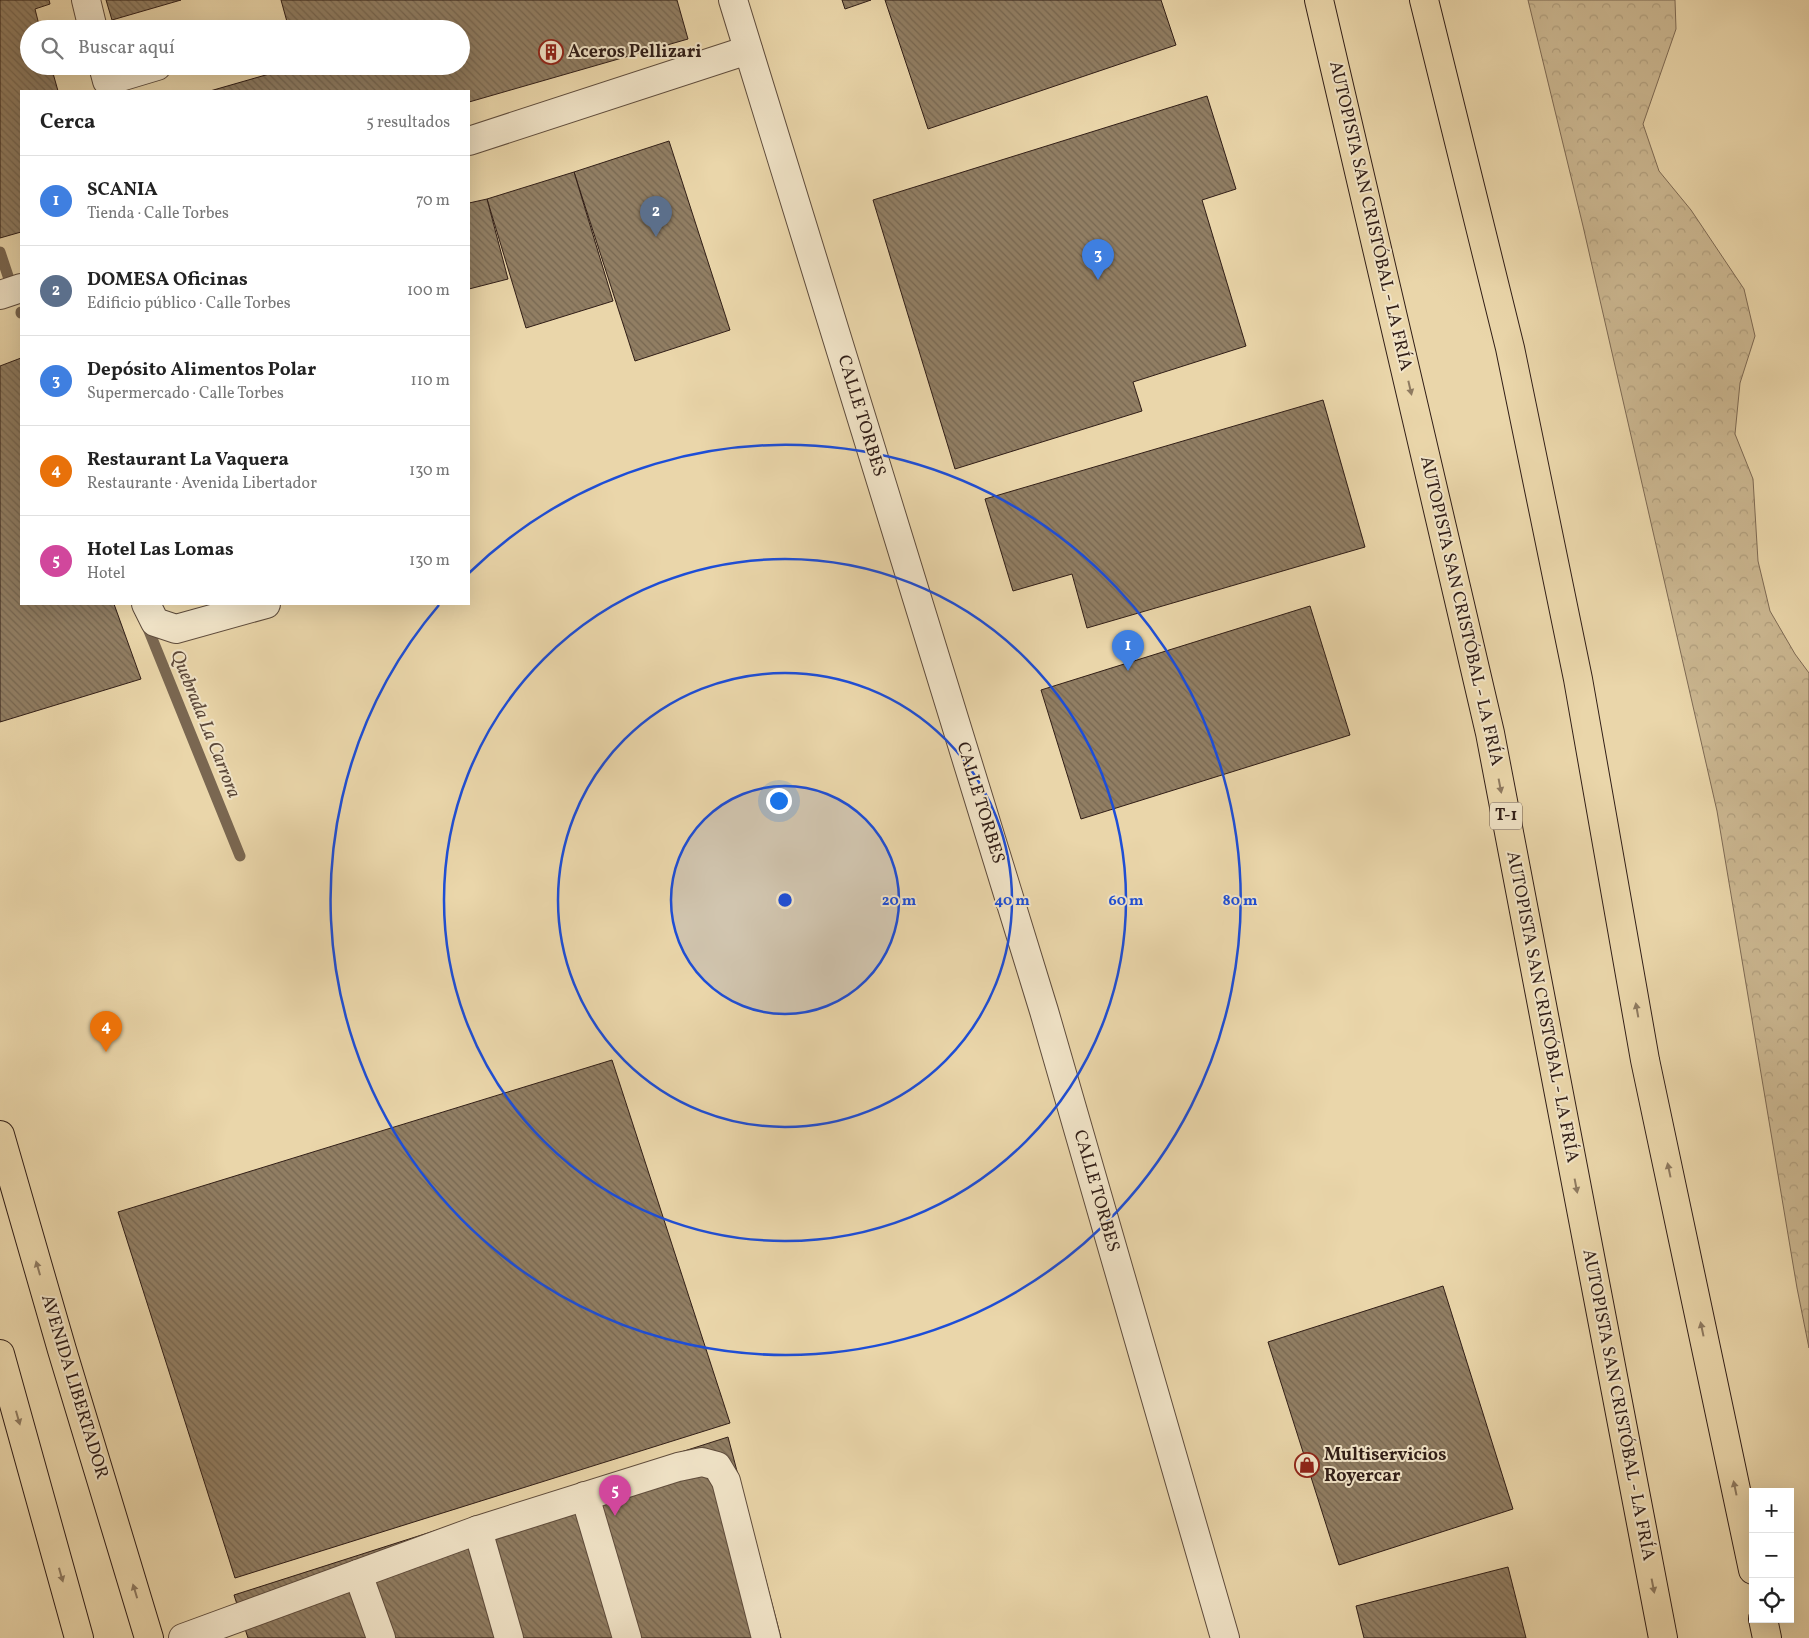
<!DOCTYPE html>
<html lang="es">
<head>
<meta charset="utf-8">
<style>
  body { margin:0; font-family:Vollkorn,serif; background:#f6f6f6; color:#222 }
  .controls { position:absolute; right:15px; bottom:15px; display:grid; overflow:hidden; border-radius:0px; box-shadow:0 5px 20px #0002 }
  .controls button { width:45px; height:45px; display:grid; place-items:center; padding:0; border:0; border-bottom:1px solid #e0e0e0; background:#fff; color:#222; font:25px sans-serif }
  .you { position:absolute; left:778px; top:800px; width:18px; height:18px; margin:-12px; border:4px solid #fff; border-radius:50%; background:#1a73e8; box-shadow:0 0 0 8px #1a73e833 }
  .badge { display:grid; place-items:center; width:32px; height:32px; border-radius:50%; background:#b45309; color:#fff; font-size:16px; font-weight:700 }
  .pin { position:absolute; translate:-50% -41px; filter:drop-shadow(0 1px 2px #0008) }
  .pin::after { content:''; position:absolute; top:26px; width:18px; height:15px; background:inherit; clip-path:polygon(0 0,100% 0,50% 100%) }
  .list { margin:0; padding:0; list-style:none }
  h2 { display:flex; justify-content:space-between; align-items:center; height:65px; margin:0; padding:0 20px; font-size:21px }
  h2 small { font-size:16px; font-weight:400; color:#767676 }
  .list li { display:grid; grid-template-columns:32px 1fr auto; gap:15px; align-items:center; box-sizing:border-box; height:90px; padding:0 20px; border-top:1px solid #e0e0e0 }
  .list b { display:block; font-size:19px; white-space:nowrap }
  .list p { margin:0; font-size:16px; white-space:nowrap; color:#767676 }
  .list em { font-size:16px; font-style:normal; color:#767676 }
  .icon { flex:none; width:28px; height:28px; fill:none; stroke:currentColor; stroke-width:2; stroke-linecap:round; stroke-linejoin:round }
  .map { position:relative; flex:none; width:1809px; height:1638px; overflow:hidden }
  .search { position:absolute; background:#fff; box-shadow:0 5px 20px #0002; left:20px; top:20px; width:450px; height:55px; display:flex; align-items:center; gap:12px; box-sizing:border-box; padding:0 18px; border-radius:28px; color:#767676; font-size:19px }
  .panel { position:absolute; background:#fff; box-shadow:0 5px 20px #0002; left:20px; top:90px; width:450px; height:515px; border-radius:0px }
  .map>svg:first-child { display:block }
  .forest { fill:url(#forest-crowns); stroke:#7e6a54 }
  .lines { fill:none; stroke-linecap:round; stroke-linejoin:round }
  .stream { stroke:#7a6751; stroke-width:11 }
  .building { fill:url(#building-back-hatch); stroke:#311e17 }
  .minor-casing { stroke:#5f4c3c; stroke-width:30 }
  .major-casing { stroke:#311e17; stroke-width:30 }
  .highway-casing { stroke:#311e17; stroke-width:30 }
  .minor { stroke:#f1e4c8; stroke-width:28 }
  .major { stroke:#ead6aa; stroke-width:28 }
  .highway { stroke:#ead6aa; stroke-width:28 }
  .oneway { fill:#8e7a60 }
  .ring { fill:none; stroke:#1d4ed8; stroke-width:2.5 }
  .labels { text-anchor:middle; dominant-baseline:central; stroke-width:4; stroke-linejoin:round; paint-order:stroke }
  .shield { fill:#f1e4c8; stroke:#6b594c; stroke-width:1 }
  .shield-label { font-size:16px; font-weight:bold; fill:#311e17 }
  .poi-label { font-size:18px; font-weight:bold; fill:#311e17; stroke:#f1e4c8; text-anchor:start }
  .street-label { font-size:18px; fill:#311e17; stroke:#f1e4c8 }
  .water-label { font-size:19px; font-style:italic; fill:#5c4839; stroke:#f1e4c8 }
  .centre { fill:#1d4ed8; stroke:#f1e4c8; stroke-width:2.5 }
  .ring-label { font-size:15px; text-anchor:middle; font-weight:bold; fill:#1d4ed8; stroke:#f1e4c8; stroke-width:4; stroke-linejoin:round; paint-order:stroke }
</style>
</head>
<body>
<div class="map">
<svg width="1809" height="1638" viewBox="0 0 1809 1638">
  <defs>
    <pattern id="forest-crowns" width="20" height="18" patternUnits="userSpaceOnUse" patternTransform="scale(1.25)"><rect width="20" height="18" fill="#cbb791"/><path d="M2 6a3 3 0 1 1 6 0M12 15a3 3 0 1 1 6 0" fill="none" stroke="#af9d7c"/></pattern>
    <pattern id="building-back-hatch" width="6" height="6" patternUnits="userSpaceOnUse" patternTransform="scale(1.25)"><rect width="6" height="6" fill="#917e63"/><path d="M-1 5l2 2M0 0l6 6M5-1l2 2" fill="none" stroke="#776751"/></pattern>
  </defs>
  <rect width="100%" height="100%" fill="#ead6aa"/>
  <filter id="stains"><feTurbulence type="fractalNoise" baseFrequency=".004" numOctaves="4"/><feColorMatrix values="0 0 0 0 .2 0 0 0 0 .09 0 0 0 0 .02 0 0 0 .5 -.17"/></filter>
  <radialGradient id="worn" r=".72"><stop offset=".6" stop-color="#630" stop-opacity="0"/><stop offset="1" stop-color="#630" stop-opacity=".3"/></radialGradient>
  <path class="forest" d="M1528,0H1675L1676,29L1643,124L1659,171L1691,210L1744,289L1755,336L1740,383L1735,434L1753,479L1758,561L1770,611L1795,654L1809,673V1348L1797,1288L1717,811L1583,226Z"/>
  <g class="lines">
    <g class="stream">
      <path d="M0,252L9,279"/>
      <path d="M21,312V313"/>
      <path d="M145,621L240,856"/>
    </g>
  </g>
  <g class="building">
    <path d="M0,0H49L50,4L35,9L40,29H29V66H51L58,91H21V232L0,238Z"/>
    <path d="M106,0H181L112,20Z"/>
    <path d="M281,0H677L688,39L469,102V91H210L297,66H461V29H289Z"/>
    <path d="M842,0H871L845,9Z"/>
    <path d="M885,0H1161L1176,45L928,129Z"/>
    <path d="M1207,96L1236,189L1202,200L1246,346L1133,382L1142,411L955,469L873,200Z"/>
    <path d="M669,141L730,330L635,361L574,172Z"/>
    <path d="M574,172L613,301L526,328L487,199Z"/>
    <path d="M487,199L508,279L469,289V203Z"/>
    <path d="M21,358V604H114L141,679L0,722V366Z"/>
    <path d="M1323,400L1365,547L1087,628L1072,574L1013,591L985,499Z"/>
    <path d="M1310,606L1350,735L1081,819L1041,690Z"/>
    <path d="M612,1060L730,1423L235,1578L118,1212Z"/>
    <path d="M1443,1286L1513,1509L1339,1565L1268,1342Z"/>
    <path d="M728,1437L781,1638H248L234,1595Z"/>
    <path d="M1508,1567L1526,1638H1364L1356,1606Z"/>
  </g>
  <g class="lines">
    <defs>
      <g id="minor">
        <path d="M86,0L93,29"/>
        <path d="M733,0L1044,1011L1225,1638"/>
        <path d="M103,66L107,81L157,66"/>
        <path d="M469,141L748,50"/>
        <path d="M0,295L21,288"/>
        <path d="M146,604L155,622L176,629L266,604"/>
        <path d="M585,1496L627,1638"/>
        <path d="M478,1530L509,1638"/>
        <path d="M358,1574L381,1638"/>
        <path d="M183,1638L478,1530L678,1467L702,1462L717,1466L726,1481L766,1638"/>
      </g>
      <g id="major">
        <path d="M0,1135L62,1350L149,1638"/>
        <path d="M0,1354L79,1638"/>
      </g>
      <g id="highway">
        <path d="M1319,0L1490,733L1663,1638"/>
        <path d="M1424,0L1510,348L1578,679L1645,1060L1753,1570"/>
        <path d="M1763,1619L1767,1638"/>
      </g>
    </defs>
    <use href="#minor" class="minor-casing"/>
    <use href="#major" class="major-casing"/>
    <use href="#highway" class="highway-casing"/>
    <use href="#minor" class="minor"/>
    <use href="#major" class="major"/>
    <use href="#highway" class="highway"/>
  </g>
  <defs><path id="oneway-solid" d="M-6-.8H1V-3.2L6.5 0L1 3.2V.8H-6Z" transform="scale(1.25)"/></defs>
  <g class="oneway">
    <use href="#oneway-solid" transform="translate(1410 388) rotate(77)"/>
    <use href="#oneway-solid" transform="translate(1500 786) rotate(79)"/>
    <use href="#oneway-solid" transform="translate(1637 1010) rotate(-100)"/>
    <use href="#oneway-solid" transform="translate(1669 1170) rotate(-102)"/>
    <use href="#oneway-solid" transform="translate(1576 1186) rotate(79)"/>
    <use href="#oneway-solid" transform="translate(38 1268) rotate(-106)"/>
    <use href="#oneway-solid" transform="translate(1702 1329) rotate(-102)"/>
    <use href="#oneway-solid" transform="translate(18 1418) rotate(74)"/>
    <use href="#oneway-solid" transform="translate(1735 1488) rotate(-102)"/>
    <use href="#oneway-solid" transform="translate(61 1575) rotate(74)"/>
    <use href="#oneway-solid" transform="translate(1653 1586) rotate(79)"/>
    <use href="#oneway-solid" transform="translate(135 1591) rotate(-107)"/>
  </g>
  <circle cx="785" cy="900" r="114" fill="#1d4ed8" fill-opacity=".12"/>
  <g class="ring">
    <circle cx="785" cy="900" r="114"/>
    <circle cx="785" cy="900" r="227"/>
    <circle cx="785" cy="900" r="341"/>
    <path d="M469 573A455 455 0 1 1 439 605"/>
  </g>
  <defs>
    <symbol id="building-ring" viewBox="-11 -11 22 22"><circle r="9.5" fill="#f1e4c8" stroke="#8f2418" stroke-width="1.5"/><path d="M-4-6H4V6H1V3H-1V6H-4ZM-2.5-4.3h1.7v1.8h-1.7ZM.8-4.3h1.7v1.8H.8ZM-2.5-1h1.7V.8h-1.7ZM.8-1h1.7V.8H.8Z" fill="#8f2418"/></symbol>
    <symbol id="shop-ring" viewBox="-11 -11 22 22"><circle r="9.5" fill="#f1e4c8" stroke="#8f2418" stroke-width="1.5"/><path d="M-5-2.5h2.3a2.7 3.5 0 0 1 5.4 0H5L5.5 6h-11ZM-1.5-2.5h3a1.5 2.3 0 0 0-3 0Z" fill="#8f2418"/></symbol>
  </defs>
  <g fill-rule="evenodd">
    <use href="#building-ring" x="537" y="38" width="28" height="28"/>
    <use href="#shop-ring" x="1293" y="1451" width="28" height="28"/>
  </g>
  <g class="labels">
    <rect class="shield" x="1490" y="802.5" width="32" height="27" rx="4"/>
    <g class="shield-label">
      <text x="1506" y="816">T-1</text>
    </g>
    <g class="poi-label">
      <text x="568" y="52">Aceros Pellizari</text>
      <text x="1324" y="1455">Multiservicios<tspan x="1324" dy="21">Royercar</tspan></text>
    </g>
    <g class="street-label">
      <text transform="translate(1370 216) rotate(77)">AUTOPISTA SAN CRISTÓBAL - LA FRÍA</text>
      <text transform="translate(861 416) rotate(73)">CALLE TORBES</text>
      <text transform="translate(1461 611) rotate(77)">AUTOPISTA SAN CRISTÓBAL - LA FRÍA</text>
      <text transform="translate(980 803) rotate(73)">CALLE TORBES</text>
      <text transform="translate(1542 1007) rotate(79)">AUTOPISTA SAN CRISTÓBAL - LA FRÍA</text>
      <text transform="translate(1096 1191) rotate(74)">CALLE TORBES</text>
      <text transform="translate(74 1387) rotate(73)">AVENIDA LIBERTADOR</text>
      <text transform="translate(1618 1405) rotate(79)">AUTOPISTA SAN CRISTÓBAL - LA FRÍA</text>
    </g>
    <g class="water-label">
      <text transform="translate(205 724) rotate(68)">Quebrada La Carrora</text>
    </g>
  </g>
  <circle cx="785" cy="900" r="8" class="centre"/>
  <g class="ring-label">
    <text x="899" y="905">20 m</text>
    <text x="1012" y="905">40 m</text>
    <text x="1126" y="905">60 m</text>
    <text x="1240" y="905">80 m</text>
  </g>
  <rect width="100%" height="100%" filter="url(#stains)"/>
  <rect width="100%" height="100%" fill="url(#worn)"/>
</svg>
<div class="controls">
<button>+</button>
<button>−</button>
<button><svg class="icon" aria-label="locate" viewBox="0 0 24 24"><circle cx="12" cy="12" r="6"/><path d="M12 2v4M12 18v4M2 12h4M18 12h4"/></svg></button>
</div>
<div class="you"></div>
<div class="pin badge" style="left:1128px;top:671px;background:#3f7fe0">1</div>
<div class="pin badge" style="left:656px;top:237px;background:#5c6f8a">2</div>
<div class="pin badge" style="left:1098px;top:280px;background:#3f7fe0">3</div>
<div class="pin badge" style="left:106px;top:1052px;background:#e8710a">4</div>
<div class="pin badge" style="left:615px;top:1516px;background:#d1479c">5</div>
<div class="search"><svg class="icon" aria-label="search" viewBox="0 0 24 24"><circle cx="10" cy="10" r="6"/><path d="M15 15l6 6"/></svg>Buscar aquí</div>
<section class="panel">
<h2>Cerca<small>5 resultados</small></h2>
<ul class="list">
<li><span class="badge" style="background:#3f7fe0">1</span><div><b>SCANIA</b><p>Tienda · Calle Torbes</p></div><em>70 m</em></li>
<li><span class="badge" style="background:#5c6f8a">2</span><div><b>DOMESA Oficinas</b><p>Edificio público · Calle Torbes</p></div><em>100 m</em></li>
<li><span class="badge" style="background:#3f7fe0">3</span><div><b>Depósito Alimentos Polar</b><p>Supermercado · Calle Torbes</p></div><em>110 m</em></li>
<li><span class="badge" style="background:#e8710a">4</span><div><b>Restaurant La Vaquera</b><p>Restaurante · Avenida Libertador</p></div><em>130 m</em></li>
<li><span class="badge" style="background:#d1479c">5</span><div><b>Hotel Las Lomas</b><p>Hotel</p></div><em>130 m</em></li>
</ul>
</section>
</div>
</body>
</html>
